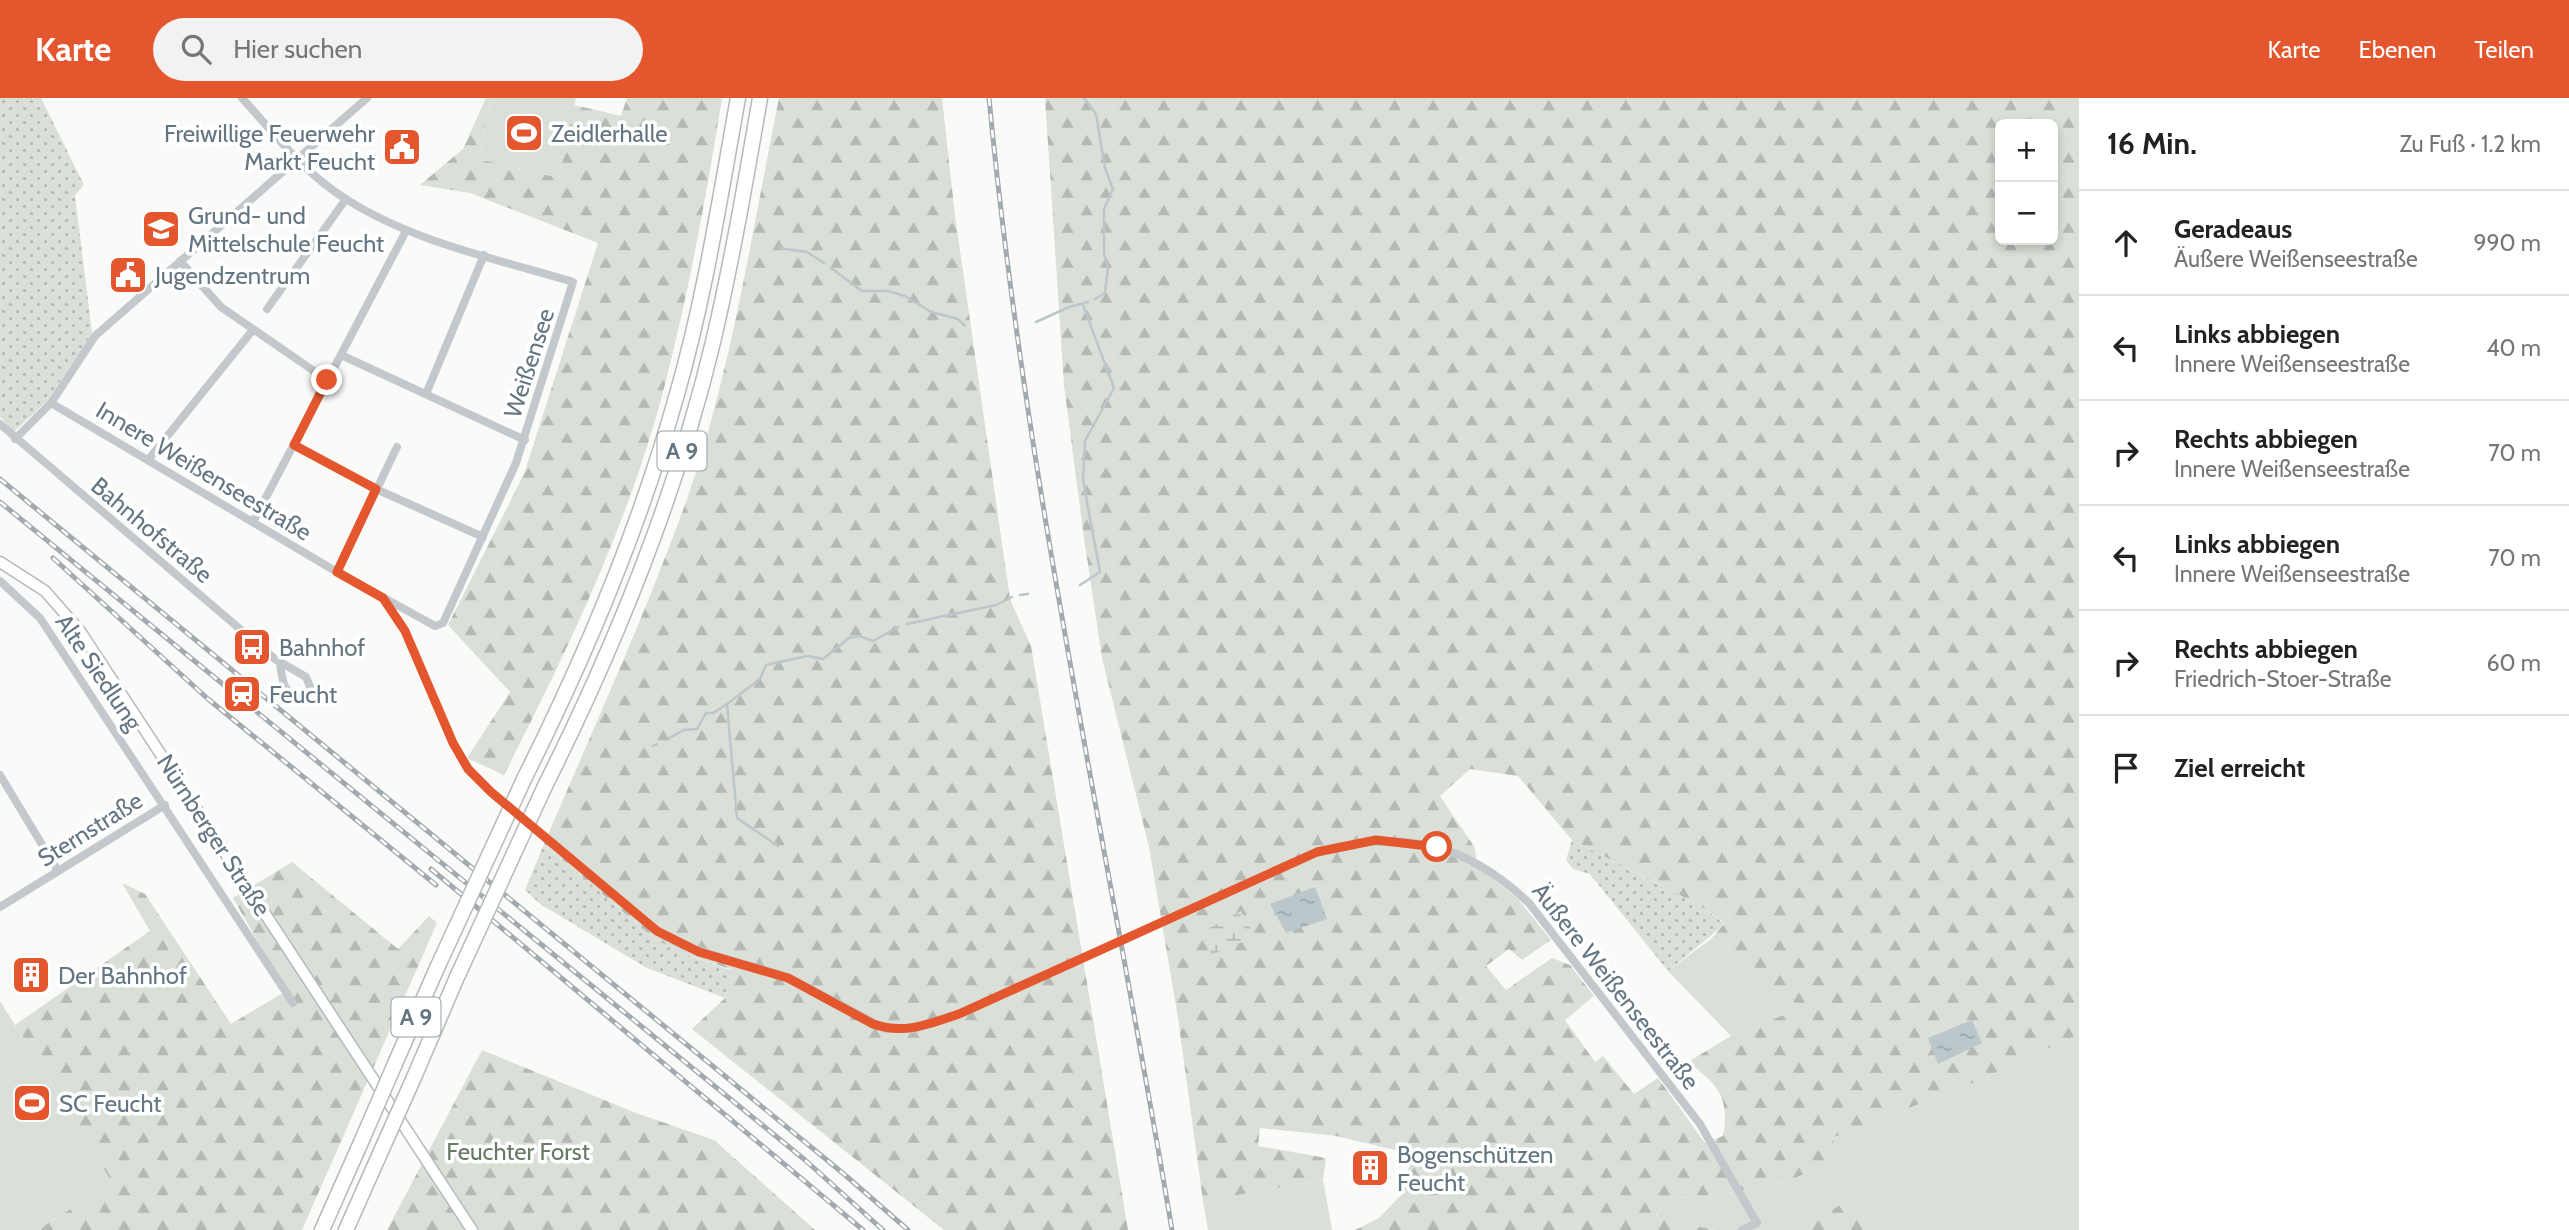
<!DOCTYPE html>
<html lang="de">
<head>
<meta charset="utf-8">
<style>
  body { margin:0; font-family:Cabin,sans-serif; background:#f2f2f2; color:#222 }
  .controls { position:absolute; right:21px; top:21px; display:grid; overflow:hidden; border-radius:10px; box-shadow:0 4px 10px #0003 }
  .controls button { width:63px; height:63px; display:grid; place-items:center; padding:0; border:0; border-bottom:2px solid #e0e0e0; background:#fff; color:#222; font:35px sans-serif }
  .stop { position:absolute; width:21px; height:21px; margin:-16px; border:5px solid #e4572e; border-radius:50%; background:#fff }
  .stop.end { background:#e4572e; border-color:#fff; box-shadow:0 2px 7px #0008 }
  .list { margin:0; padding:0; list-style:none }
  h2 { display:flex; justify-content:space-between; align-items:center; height:91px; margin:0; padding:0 28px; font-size:30px }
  h2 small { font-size:23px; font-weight:400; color:#767676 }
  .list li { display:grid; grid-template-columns:46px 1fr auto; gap:21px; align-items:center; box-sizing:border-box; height:105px; padding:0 28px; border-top:2px solid #e0e0e0 }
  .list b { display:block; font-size:26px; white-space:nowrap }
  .list p { margin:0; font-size:23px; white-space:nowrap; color:#767676 }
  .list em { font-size:23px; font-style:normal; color:#767676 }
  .icon { flex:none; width:38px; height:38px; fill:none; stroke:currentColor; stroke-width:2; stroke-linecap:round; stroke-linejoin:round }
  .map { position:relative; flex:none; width:2079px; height:1132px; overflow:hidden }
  header { display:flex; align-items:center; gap:42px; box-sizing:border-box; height:98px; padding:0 35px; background:#e4572e; color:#fff }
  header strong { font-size:33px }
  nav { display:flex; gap:38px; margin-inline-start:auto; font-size:24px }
  .search { width:490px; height:63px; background:#f2f2f2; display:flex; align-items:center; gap:18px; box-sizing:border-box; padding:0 24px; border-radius:38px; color:#767676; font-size:26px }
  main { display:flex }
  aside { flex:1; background:#fff }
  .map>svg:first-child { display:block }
  .grass { fill:#dadfd7 }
  .forest { fill:url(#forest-firs); fill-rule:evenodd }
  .wetland { fill:url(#wetland-marsh) }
  .park { fill:url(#park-dots) }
  .water { fill:url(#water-ripples) }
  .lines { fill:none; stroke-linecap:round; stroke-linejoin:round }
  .stream { stroke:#bbc7cb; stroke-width:2.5 }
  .secondary-casing { stroke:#b3babf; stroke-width:13 }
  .motorway-casing { stroke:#b4b9bd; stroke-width:17 }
  .minor { stroke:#c3c8cc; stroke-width:8 }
  .secondary { stroke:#fff; stroke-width:10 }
  .motorway { stroke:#fff; stroke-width:14 }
  .rail-casing { stroke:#a2aab0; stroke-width:5 }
  .rail { stroke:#fff; stroke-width:2.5; stroke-dasharray:8; stroke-linecap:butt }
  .motorway-bridge-casing { stroke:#b4b9bd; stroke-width:17; stroke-linecap:butt }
  .motorway-bridge { stroke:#fff; stroke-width:14 }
  .route { stroke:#e4572e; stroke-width:9 }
  .labels { text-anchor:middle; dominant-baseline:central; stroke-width:7; stroke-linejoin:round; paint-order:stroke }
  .shield { fill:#fff; stroke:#939fa8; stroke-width:2 }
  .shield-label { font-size:23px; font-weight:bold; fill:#657683 }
  .poi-label { font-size:24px; fill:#657683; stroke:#fff; text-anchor:start }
  .street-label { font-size:24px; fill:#657683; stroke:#fff }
  .park-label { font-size:24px; fill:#687a64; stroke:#fff }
</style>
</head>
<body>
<header>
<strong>Karte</strong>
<div class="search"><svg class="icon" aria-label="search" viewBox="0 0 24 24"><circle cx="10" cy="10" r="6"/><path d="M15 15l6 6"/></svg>Hier suchen</div>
<nav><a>Karte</a><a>Ebenen</a><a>Teilen</a></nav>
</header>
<main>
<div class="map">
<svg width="2079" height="1132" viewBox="0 0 2079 1132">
  <defs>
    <pattern id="forest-firs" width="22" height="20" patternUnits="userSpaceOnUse" patternTransform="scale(1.75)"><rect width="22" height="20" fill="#dadfd7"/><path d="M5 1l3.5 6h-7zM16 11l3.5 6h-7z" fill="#b4b9b4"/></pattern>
    <pattern id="wetland-marsh" width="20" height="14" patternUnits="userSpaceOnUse" patternTransform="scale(1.75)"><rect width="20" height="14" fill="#dadfd7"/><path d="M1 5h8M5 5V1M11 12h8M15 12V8" fill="none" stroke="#b4b9b4"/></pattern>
    <pattern id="park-dots" width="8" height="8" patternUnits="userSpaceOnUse" patternTransform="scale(1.75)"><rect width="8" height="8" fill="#dadfd7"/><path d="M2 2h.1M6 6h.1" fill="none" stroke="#b4b9b4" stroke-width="1.8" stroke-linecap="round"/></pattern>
    <pattern id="water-ripples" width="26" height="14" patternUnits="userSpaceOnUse" patternTransform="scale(1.75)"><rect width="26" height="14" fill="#bbc7cb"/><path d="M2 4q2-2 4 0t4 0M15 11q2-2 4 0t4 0" fill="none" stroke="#9ca6aa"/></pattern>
  </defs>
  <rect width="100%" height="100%" fill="#fafaf8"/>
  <g class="grass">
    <path d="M491,0H576L559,80L479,61Z"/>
    <path d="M1712,840L1802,910L1731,938L1668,873Z"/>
    <path d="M0,903L112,1084L38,1132H0Z"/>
    <path d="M2079,936V1132H1868L1855,1099L1813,1123L1809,1132H1715L1655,1121L1665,1101L1717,1097L1782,1085L1840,1062L1832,1040L1978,983Z"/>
    <path d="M1323,1082L1332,1132H1208L1203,1103Z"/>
  </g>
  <g class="forest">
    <path d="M486,0H491L479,61L559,80L574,7L621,18L627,0H722C707,96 689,192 665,286C630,423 568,551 504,677L467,660L510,594L448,527L524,376L598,145L470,95L420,87L463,51Z"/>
    <path d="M779,0H942L955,118L1010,501L1031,548L1128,1132H944L692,931L725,900L733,872L678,854L652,839L544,746C593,631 646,516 688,398C731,274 753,129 779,0Z"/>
    <path d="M1045,0H2079V936L1978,983L1832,1040L1840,1062L1782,1085L1717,1097L1665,1101L1655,1120L1715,1132H1355L1379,1120L1403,1095L1412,1056L1336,1038L1260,1030L1258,1048L1326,1060L1323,1082L1203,1103L1178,920L1149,749L1102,560L1083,433L1064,287ZM2000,26H2053V142H2000ZM1470,671L1518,678L1572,742L1699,807L1725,825L1712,840L1801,910L1731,938L1688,964C1718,987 1730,999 1723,1038L1705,1045L1658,980L1634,996L1603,958L1595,964L1565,922L1594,898L1570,867L1552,860L1506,892L1486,868L1509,851L1522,862L1551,842L1518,801L1477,768L1475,750L1440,698Z"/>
    <path d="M292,764L398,851L429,818L437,825L302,1132H38L112,1084L15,927L150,833L122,785L145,796L231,926L286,893L233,800Z"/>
    <path d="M482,952L636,1015L714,1042L815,1132H387Z"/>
    <path d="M1855,1099L1868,1132H1809L1812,1123Z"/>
  </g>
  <path class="wetland" d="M1241,813L1255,839L1211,857L1202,834Z"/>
  <g class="park">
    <path d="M0,0H41L84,87L75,97L92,235L47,303L14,334L0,319Z"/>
    <path d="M1572,742L1699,807L1725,826L1668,873L1590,776L1573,771L1566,762Z"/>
    <path d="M544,746L652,839L678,854L733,873L725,900L647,870L540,806L525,792Z"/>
  </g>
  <g class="water">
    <path d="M1315,789L1327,821L1286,835L1270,806Z"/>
    <path d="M1972,922L1982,945L1938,966L1928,940Z"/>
  </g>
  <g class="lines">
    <g class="stream">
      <path d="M1084,0L1096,16L1105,70L1113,91L1104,111V156L1108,170L1105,195L1095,201"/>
      <path d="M779,150L807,154L824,165"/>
      <path d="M831,170L862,193H888L905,198L931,214L958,221L965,228"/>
      <path d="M1036,224L1069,209L1088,204"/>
      <path d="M1080,487L1100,474L1083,382L1085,343L1114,290L1083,207"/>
      <path d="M1020,497L1028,496"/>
      <path d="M907,526L996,507L1012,499"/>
      <path d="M727,606L737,720L778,748"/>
      <path d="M669,640L684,632L697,631L706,615H713L727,606L760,581L766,567L807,558L823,561L849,540L859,538L873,543L898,529"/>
      <path d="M653,648L657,646"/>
    </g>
    <defs>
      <path id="secondary" d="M0,464L45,493L80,533L472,1132"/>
      <g id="motorway">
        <path d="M525,679C587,555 640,429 677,296C705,199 720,99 738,0"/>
        <path d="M545,688C616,546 676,399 713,244C732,163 746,81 760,0"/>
        <path d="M394,968L437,870"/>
        <path d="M415,977L457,879"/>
        <path d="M322,1132L362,1042"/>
        <path d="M346,1132L382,1051"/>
      </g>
    </defs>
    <use href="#secondary" class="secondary-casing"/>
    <use href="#motorway" class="motorway-casing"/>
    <g class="minor">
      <path d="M180,163L221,209L327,282"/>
      <path d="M267,211L346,101"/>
      <path d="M341,257L525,342"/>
      <path d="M426,296L484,157"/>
      <path d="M51,305L337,474L435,528L443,525L516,365L573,184C497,161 413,144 346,101C305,76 274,35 242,0"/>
      <path d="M0,326L275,561L306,579L311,591L307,598L299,601C283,595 282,580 280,565"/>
      <path d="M15,341L51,305L95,238L367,0"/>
      <path d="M294,347L376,391L483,439"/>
      <path d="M148,362L252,233"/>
      <path d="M253,424L406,133"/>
      <path d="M337,474L397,349"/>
      <path d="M0,483L40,520L293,905"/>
      <path d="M383,500L405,533L453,645L469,671L491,694L657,833L683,848L788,879L886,931H913L959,916L1317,754C1402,730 1466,745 1529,805L1700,1026L1757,1125L1742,1132"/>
      <path d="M0,677L58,773"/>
      <path d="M0,809L165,707"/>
    </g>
    <use href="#secondary" class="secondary"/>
    <use href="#motorway" class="motorway"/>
    <defs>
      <g id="rail">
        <path d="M989,0C1025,380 1109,756 1172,1132"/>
        <path d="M0,381L845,1077L908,1132"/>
        <path d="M0,404L805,1062L883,1132"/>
        <path d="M53,460L208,601L436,787"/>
        <path d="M431,771L863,1132"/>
      </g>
    </defs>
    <use href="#rail" class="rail-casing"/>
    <use href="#rail" class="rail"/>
    <defs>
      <g id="motorway-bridge">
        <path d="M437,870L525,679"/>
        <path d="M457,879L545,688"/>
        <path d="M362,1042L394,968"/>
        <path d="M382,1051L415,977"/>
      </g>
    </defs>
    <use href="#motorway-bridge" class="motorway-bridge-casing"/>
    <use href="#motorway-bridge" class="motorway-bridge"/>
  </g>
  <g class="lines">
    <path class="route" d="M327,282L294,347L376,391L337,474L383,500L405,533L453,645L468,671L491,694L657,833L699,854L788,880L873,926C904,937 929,926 959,916L1317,754L1376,742L1437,749"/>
  </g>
  <defs>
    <symbol id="stadium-square" viewBox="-11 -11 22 22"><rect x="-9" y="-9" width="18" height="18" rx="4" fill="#e4572e" stroke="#fff"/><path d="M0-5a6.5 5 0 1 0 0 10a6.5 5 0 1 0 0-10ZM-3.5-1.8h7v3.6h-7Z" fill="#fff"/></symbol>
    <symbol id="civic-square" viewBox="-11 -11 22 22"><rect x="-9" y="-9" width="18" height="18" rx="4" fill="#e4572e" stroke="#fff"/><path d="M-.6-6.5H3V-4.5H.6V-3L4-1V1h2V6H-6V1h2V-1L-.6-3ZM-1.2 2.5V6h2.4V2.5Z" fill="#fff"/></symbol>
    <symbol id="school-square" viewBox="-11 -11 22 22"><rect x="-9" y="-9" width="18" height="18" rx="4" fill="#e4572e" stroke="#fff"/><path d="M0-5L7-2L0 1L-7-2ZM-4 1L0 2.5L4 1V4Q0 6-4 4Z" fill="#fff"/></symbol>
    <symbol id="bus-square" viewBox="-11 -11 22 22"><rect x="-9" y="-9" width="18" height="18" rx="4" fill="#e4572e" stroke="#fff"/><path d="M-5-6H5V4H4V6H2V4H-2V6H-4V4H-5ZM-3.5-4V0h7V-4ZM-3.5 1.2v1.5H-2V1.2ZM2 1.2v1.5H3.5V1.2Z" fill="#fff"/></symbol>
    <symbol id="station-square" viewBox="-11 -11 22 22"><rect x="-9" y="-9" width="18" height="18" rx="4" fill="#e4572e" stroke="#fff"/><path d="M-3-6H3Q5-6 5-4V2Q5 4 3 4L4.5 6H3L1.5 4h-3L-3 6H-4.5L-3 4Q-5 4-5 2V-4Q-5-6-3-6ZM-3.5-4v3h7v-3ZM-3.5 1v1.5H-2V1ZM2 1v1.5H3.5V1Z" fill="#fff"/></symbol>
    <symbol id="building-square" viewBox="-11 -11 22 22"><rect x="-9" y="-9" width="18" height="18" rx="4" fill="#e4572e" stroke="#fff"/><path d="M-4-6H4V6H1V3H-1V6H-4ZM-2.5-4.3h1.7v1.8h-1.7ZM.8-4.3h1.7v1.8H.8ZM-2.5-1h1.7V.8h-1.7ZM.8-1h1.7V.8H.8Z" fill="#fff"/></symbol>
  </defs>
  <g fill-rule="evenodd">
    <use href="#stadium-square" x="502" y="13" width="44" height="44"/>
    <use href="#civic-square" x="380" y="27" width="44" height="44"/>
    <use href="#school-square" x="139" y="109" width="44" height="44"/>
    <use href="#civic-square" x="106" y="155" width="44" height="44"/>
    <use href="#bus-square" x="230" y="527" width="44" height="44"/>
    <use href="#station-square" x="220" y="574" width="44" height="44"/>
    <use href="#building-square" x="9" y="855" width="44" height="44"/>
    <use href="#stadium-square" x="10" y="983" width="44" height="44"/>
    <use href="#building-square" x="1348" y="1048" width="44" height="44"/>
  </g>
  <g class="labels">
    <g class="shield">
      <rect x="657.5" y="333.5" width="49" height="39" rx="5"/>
      <rect x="391.5" y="899.5" width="49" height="39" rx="5"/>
    </g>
    <g class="shield-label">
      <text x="682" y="353">A 9</text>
      <text x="416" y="919">A 9</text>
    </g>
    <g class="poi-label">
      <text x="375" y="35" text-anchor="end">Freiwillige Feuerwehr<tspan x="375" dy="28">Markt Feucht</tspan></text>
      <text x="551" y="35">Zeidlerhalle</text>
      <text x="188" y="117">Grund- und<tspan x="188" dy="28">Mittelschule Feucht</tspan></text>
      <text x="155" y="177">Jugendzentrum</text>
      <text x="279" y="549">Bahnhof</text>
      <text x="269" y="596">Feucht</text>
      <text x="58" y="877">Der Bahnhof</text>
      <text x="59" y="1005">SC Feucht</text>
      <text x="1397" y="1056">Bogenschützen<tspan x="1397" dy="28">Feucht</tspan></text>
    </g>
    <g class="street-label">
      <text transform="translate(529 265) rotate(-72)">Weißensee</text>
      <text transform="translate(204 373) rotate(31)">Innere Weißenseestraße</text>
      <text transform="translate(152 432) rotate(40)">Bahnhofstraße</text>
      <text transform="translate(99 574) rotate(56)">Alte Siedlung</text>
      <text transform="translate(90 731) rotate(-32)">Sternstraße</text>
      <text transform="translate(214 737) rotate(57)">Nürnberger Straße</text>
      <text transform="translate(1616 888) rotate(52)">Äußere Weißenseestraße</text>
    </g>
    <g class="park-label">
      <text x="518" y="1053">Feuchter Forst</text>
    </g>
  </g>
</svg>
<div class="controls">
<button>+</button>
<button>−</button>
</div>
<div class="stop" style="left:1437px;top:749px"></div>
<div class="stop end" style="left:327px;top:282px"></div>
</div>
<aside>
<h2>16 Min.<small>Zu Fuß · 1.2 km</small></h2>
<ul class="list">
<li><svg class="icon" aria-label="ahead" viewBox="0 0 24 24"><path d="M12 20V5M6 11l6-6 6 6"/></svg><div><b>Geradeaus</b><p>Äußere Weißenseestraße</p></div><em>990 m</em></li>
<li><svg class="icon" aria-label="left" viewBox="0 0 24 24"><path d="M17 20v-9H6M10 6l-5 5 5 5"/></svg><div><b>Links abbiegen</b><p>Innere Weißenseestraße</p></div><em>40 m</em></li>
<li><svg class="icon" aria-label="right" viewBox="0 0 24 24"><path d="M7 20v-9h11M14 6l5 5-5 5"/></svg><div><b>Rechts abbiegen</b><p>Innere Weißenseestraße</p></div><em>70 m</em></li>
<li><svg class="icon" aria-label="left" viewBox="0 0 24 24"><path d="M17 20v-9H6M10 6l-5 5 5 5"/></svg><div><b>Links abbiegen</b><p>Innere Weißenseestraße</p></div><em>70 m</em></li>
<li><svg class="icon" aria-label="right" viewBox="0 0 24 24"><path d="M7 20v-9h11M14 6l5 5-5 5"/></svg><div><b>Rechts abbiegen</b><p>Friedrich-Stoer-Straße</p></div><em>60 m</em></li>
<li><svg class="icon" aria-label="arrive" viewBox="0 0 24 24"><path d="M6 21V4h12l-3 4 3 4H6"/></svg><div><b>Ziel erreicht</b></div></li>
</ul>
</aside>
</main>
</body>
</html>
